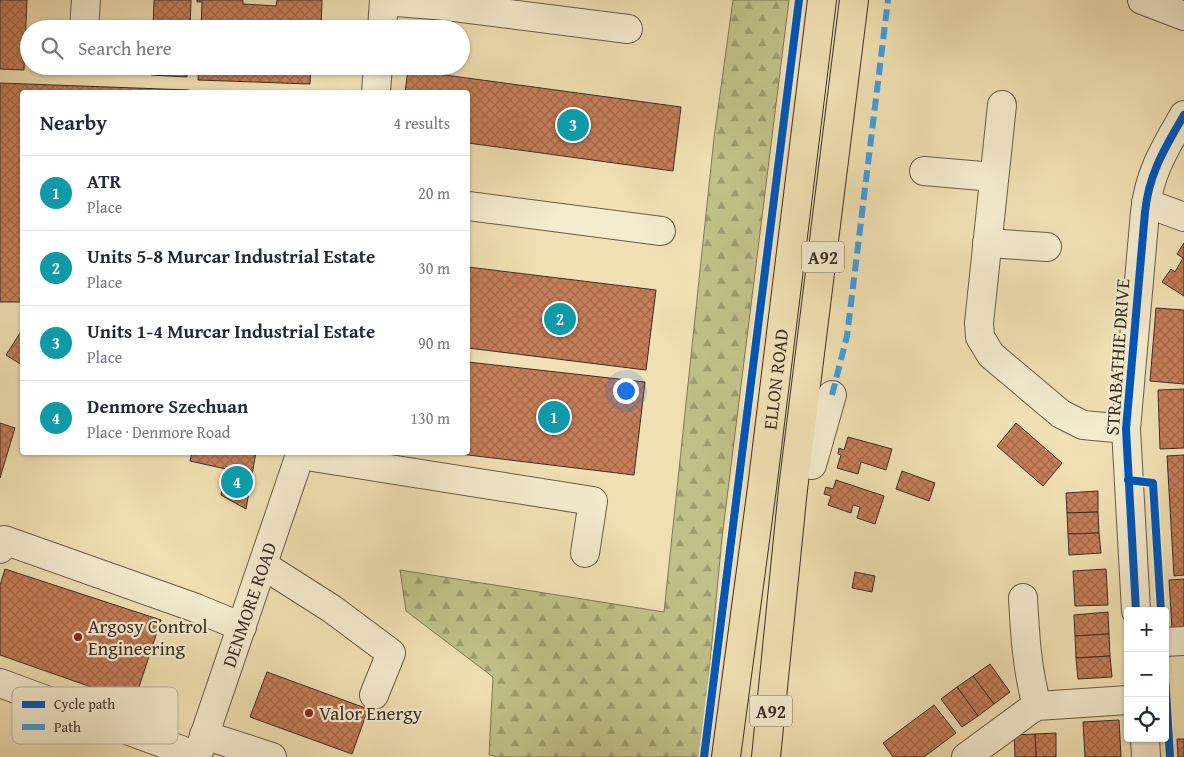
<!DOCTYPE html>
<html lang="en">
<head>
<meta charset="utf-8">
<style>
  body { margin:0; font-family:"Gentium Book Plus",serif; background:#f6f6f7; color:#1f2937 }
  .controls { position:absolute; right:15px; bottom:15px; display:grid; overflow:hidden; border-radius:5px; box-shadow:0 1px 4px #0004 }
  .controls button { width:45px; height:45px; display:grid; place-items:center; padding:0; border:0; border-bottom:1px solid #e0e1e3; background:#fff; color:#1f2937; font:25px sans-serif }
  .you { position:absolute; left:625px; top:390px; width:18px; height:18px; margin:-12px; border:4px solid #fff; border-radius:50%; background:#1a73e8; box-shadow:0 0 0 8px #1a73e833 }
  .badge { display:grid; place-items:center; width:32px; height:32px; border-radius:50%; background:#2563eb; color:#fff; font-size:16px; font-weight:700 }
  .pin { position:absolute; translate:-50% -50%; border:2px solid #fff; box-shadow:0 1px 5px #0006 }
  .list { margin:0; padding:0; list-style:none }
  h2 { display:flex; justify-content:space-between; align-items:center; height:65px; margin:0; padding:0 20px; font-size:21px }
  h2 small { font-size:16px; font-weight:400; color:#747a83 }
  .list li { display:grid; grid-template-columns:32px 1fr auto; gap:15px; align-items:center; box-sizing:border-box; height:75px; padding:0 20px; border-top:1px solid #e0e1e3 }
  .list b { display:block; font-size:19px; white-space:nowrap }
  .list p { margin:0; font-size:16px; white-space:nowrap; color:#747a83 }
  .list em { font-size:16px; font-style:normal; color:#747a83 }
  .icon { flex:none; width:28px; height:28px; fill:none; stroke:currentColor; stroke-width:2; stroke-linecap:round; stroke-linejoin:round }
  .map { position:relative; flex:none; width:1184px; height:757px; overflow:hidden }
  .search { position:absolute; background:#fff; box-shadow:0 1px 4px #0004; left:20px; top:20px; width:450px; height:55px; display:flex; align-items:center; gap:12px; box-sizing:border-box; padding:0 18px; border-radius:28px; color:#747a83; font-size:19px }
  .panel { position:absolute; background:#fff; box-shadow:0 1px 4px #0004; left:20px; top:90px; width:450px; height:365px; border-radius:5px }
  .map>svg:first-child { display:block }
  .forest { fill:url(#forest-firs); stroke:#7e7858 }
  .building { fill:url(#building-cross-hatch); stroke:#3b2f27 }
  .lines { fill:none; stroke-linecap:round; stroke-linejoin:round }
  .minor-casing { stroke:#685b4a; stroke-width:30 }
  .major-casing { stroke:#3b2f27; stroke-width:30 }
  .minor { stroke:#f5ebce; stroke-width:28 }
  .major { stroke:#f0e0b3; stroke-width:28 }
  .quiet { stroke:#3f9de0; stroke-width:6; stroke-dasharray:12 6; stroke-linecap:butt }
  .cycleway-casing { stroke:#f5ebce; stroke-width:11 }
  .cycleway { stroke:#0057b8; stroke-width:8 }
  .poi-dot { fill:#8f2418; stroke:#f5ebce; stroke-width:2 }
  .labels { text-anchor:middle; dominant-baseline:central; stroke-width:4.5; stroke-linejoin:round; paint-order:stroke }
  .shield { fill:#f5ebce; stroke:#736759; stroke-width:1 }
  .shield-label { font-size:18px; font-weight:bold; fill:#3b2f27 }
  .street-label { font-size:19px; fill:#3b2f27; stroke:#f5ebce }
  .poi-label { font-size:19px; fill:#3b2f27; stroke:#f5ebce; text-anchor:start }
  .key { fill:#f5ebce; stroke:#bdb39c; stroke-width:1 }
  .key-label { font-size:14px; fill:#3b2f27 }
</style>
</head>
<body>
<div class="map">
<svg width="1184" height="757" viewBox="0 0 1184 757">
  <defs>
    <pattern id="forest-firs" width="22" height="20" patternUnits="userSpaceOnUse" patternTransform="scale(1.25)"><rect width="22" height="20" fill="#c0c188"/><path d="M5 1l3.5 6h-7zM16 11l3.5 6h-7z" fill="#9d9d6f"/></pattern>
    <pattern id="building-cross-hatch" width="8" height="8" patternUnits="userSpaceOnUse" patternTransform="scale(1.25)"><rect width="8" height="8" fill="#c67e59"/><path d="M0 0l8 8M0 8l8-8" fill="none" stroke="#a2684a"/></pattern>
  </defs>
  <rect width="100%" height="100%" fill="#f0e0b3"/>
  <filter id="stains"><feTurbulence type="fractalNoise" baseFrequency=".004" numOctaves="4"/><feColorMatrix values="0 0 0 0 .2 0 0 0 0 .09 0 0 0 0 .02 0 0 0 .5 -.17"/></filter>
  <radialGradient id="worn" r=".72"><stop offset=".6" stop-color="#630" stop-opacity="0"/><stop offset="1" stop-color="#630" stop-opacity=".3"/></radialGradient>
  <path class="forest" d="M733,0H789L722,538L701,757H498L489,755L493,677L406,611L400,570L664,612L714,138Z"/>
  <g class="building">
    <path d="M0,0H27L24,70L0,69Z"/>
    <path d="M154,0H191L190,29H153Z"/>
    <path d="M197,0H243V4L276,6L277,0H322L321,29H201L202,2H197Z"/>
    <path d="M151,66H188L187,77L151,75Z"/>
    <path d="M199,66H311L310,84L198,80Z"/>
    <path d="M408,70L681,107L673,171L468,143V92H405Z"/>
    <path d="M0,83L189,90L188,92H22V302H0Z"/>
    <path d="M1184,243V296L1162,282L1171,269L1175,272L1183,258L1177,254Z"/>
    <path d="M468,267L656,290L646,370L468,348Z"/>
    <path d="M1156,308L1184,310V384L1150,381Z"/>
    <path d="M22,330V365L6,355Z"/>
    <path d="M468,362L645,382L634,475L443,452H468Z"/>
    <path d="M1184,389V448L1160,449L1158,390Z"/>
    <path d="M0,423L15,428L0,478Z"/>
    <path d="M1016,423L1062,463L1043,486L997,446Z"/>
    <path d="M848,437L892,449L886,470L861,462L858,474L837,468L841,455L838,454L839,448L844,450Z"/>
    <path d="M192,452H256L246,509L221,495L226,469L190,461Z"/>
    <path d="M1184,455V575L1174,576L1167,456Z"/>
    <path d="M902,471L935,483L929,501L896,489Z"/>
    <path d="M836,480L884,496L875,524L857,518L860,507L853,505L851,513L828,505L831,496L824,494L826,487L833,489Z"/>
    <path d="M1098,491V512L1067,513L1066,493Z"/>
    <path d="M1098,512L1099,533L1068,534L1067,513Z"/>
    <path d="M1099,533L1101,553L1069,555L1068,534Z"/>
    <path d="M5,569L161,620L134,702L0,655V585Z"/>
    <path d="M1106,569L1108,605L1075,606L1073,571Z"/>
    <path d="M855,572L875,576L872,592L852,588Z"/>
    <path d="M1184,579V628L1172,629L1169,580Z"/>
    <path d="M1108,612L1109,634L1075,636L1074,615Z"/>
    <path d="M1109,634L1110,656L1076,658L1075,636Z"/>
    <path d="M1110,656L1112,677L1078,679L1076,658Z"/>
    <path d="M990,664L1010,692L994,704L973,676Z"/>
    <path d="M267,672L368,709L352,754L250,717Z"/>
    <path d="M973,676L994,704L978,716L957,687Z"/>
    <path d="M957,687L978,716L962,727L941,699Z"/>
    <path d="M934,705L956,733L924,757H893L883,743Z"/>
    <path d="M1119,720L1121,757H1085L1083,722Z"/>
    <path d="M1056,733V757H1036L1035,734Z"/>
    <path d="M1035,734L1036,757H1015L1014,735Z"/>
    <path d="M1177,739H1184V757H1178Z"/>
  </g>
  <g class="lines">
    <defs>
      <g id="minor">
        <path d="M1142,0L1184,16"/>
        <path d="M384,1L446,6L628,29"/>
        <path d="M84,29L86,0"/>
        <path d="M382,29L384,0"/>
        <path d="M376,92L378,66"/>
        <path d="M1002,105L979,323L980,337L991,355L1061,414L1083,425L1126,429"/>
        <path d="M924,171L994,177"/>
        <path d="M1146,203L1184,217"/>
        <path d="M468,206L661,231"/>
        <path d="M987,243L1047,247"/>
        <path d="M300,455L593,501L585,553"/>
        <path d="M812,465L832,395"/>
        <path d="M0,549L4,540L196,608L242,627"/>
        <path d="M263,565L332,609L391,653L374,695"/>
        <path d="M1023,598C1025,635 1027,670 1037,706"/>
        <path d="M1136,611L1126,429L1145,212C1149,173 1165,148 1184,115"/>
        <path d="M1165,642L1184,641"/>
        <path d="M0,683L197,756"/>
        <path d="M204,735L272,757"/>
        <path d="M1145,738L1146,757"/>
        <path id="s1" d="M197,757L301,452"/>
        <path d="M966,757L1030,710L1037,706L1128,700"/>
      </g>
      <g id="major">
        <path id="s2" d="M726,757L762,488L822,0"/>
        <path d="M766,757L793,489L854,0"/>
      </g>
    </defs>
    <use href="#minor" class="minor-casing"/>
    <use href="#major" class="major-casing"/>
    <use href="#minor" class="minor"/>
    <use href="#major" class="major"/>
    <path class="quiet" d="M832,395L847,336L888,0"/>
    <defs>
      <g id="cycleway">
        <path d="M1128,480L1153,483L1161,611"/>
        <path d="M1136,611L1126,429L1145,212C1149,173 1165,148 1184,115"/>
        <path d="M1165,676L1170,757"/>
        <path d="M704,757L799,0"/>
      </g>
    </defs>
    <use href="#cycleway" class="cycleway-casing"/>
    <use href="#cycleway" class="cycleway"/>
  </g>
  <g class="poi-dot">
    <circle cx="78" cy="637" r="5"/>
    <circle cx="309" cy="713" r="5"/>
  </g>
  <g class="labels">
    <g class="shield">
      <rect x="802" y="241.5" width="42" height="31" rx="4"/>
      <rect x="750" y="695.5" width="42" height="31" rx="4"/>
    </g>
    <g class="shield-label">
      <text x="823" y="257">A92</text>
      <text x="771" y="711">A92</text>
    </g>
    <g class="street-label">
      <text transform="translate(1117 357) rotate(-86)">STRABATHIE DRIVE</text>
      <text stroke="none"><textPath href="#s2" startOffset="381">ELLON ROAD</textPath></text>
      <text stroke="none"><textPath href="#s1" startOffset="161">DENMORE ROAD</textPath></text>
    </g>
    <g class="poi-label">
      <text x="88" y="626">Argosy Control<tspan x="88" dy="22">Engineering</tspan></text>
      <text x="319" y="713">Valor Energy</text>
    </g>
  </g>
  <rect x="12" y="687" width="166" height="57" rx="8" class="key"/>
  <rect x="22" y="701" width="23" height="7" fill="#0057b8"/>
  <rect x="22" y="724" width="23" height="6" fill="#3f9de0"/>
  <g class="key-label">
    <text x="54" y="709">Cycle path</text>
    <text x="54" y="732">Path</text>
  </g>
  <rect width="100%" height="100%" filter="url(#stains)"/>
  <rect width="100%" height="100%" fill="url(#worn)"/>
</svg>
<div class="controls">
<button>+</button>
<button>−</button>
<button><svg class="icon" aria-label="locate" viewBox="0 0 24 24"><circle cx="12" cy="12" r="6"/><path d="M12 2v4M12 18v4M2 12h4M18 12h4"/></svg></button>
</div>
<div class="you"></div>
<div class="pin badge" style="left:554px;top:417px;background:#0f9aa8">1</div>
<div class="pin badge" style="left:560px;top:319px;background:#0f9aa8">2</div>
<div class="pin badge" style="left:573px;top:125px;background:#0f9aa8">3</div>
<div class="pin badge" style="left:237px;top:482px;background:#0f9aa8">4</div>
<div class="search"><svg class="icon" aria-label="search" viewBox="0 0 24 24"><circle cx="10" cy="10" r="6"/><path d="M15 15l6 6"/></svg>Search here</div>
<section class="panel">
<h2>Nearby<small>4 results</small></h2>
<ul class="list">
<li><span class="badge" style="background:#0f9aa8">1</span><div><b>ATR</b><p>Place</p></div><em>20 m</em></li>
<li><span class="badge" style="background:#0f9aa8">2</span><div><b>Units 5-8 Murcar Industrial Estate</b><p>Place</p></div><em>30 m</em></li>
<li><span class="badge" style="background:#0f9aa8">3</span><div><b>Units 1-4 Murcar Industrial Estate</b><p>Place</p></div><em>90 m</em></li>
<li><span class="badge" style="background:#0f9aa8">4</span><div><b>Denmore Szechuan</b><p>Place · Denmore Road</p></div><em>130 m</em></li>
</ul>
</section>
</div>
</body>
</html>
